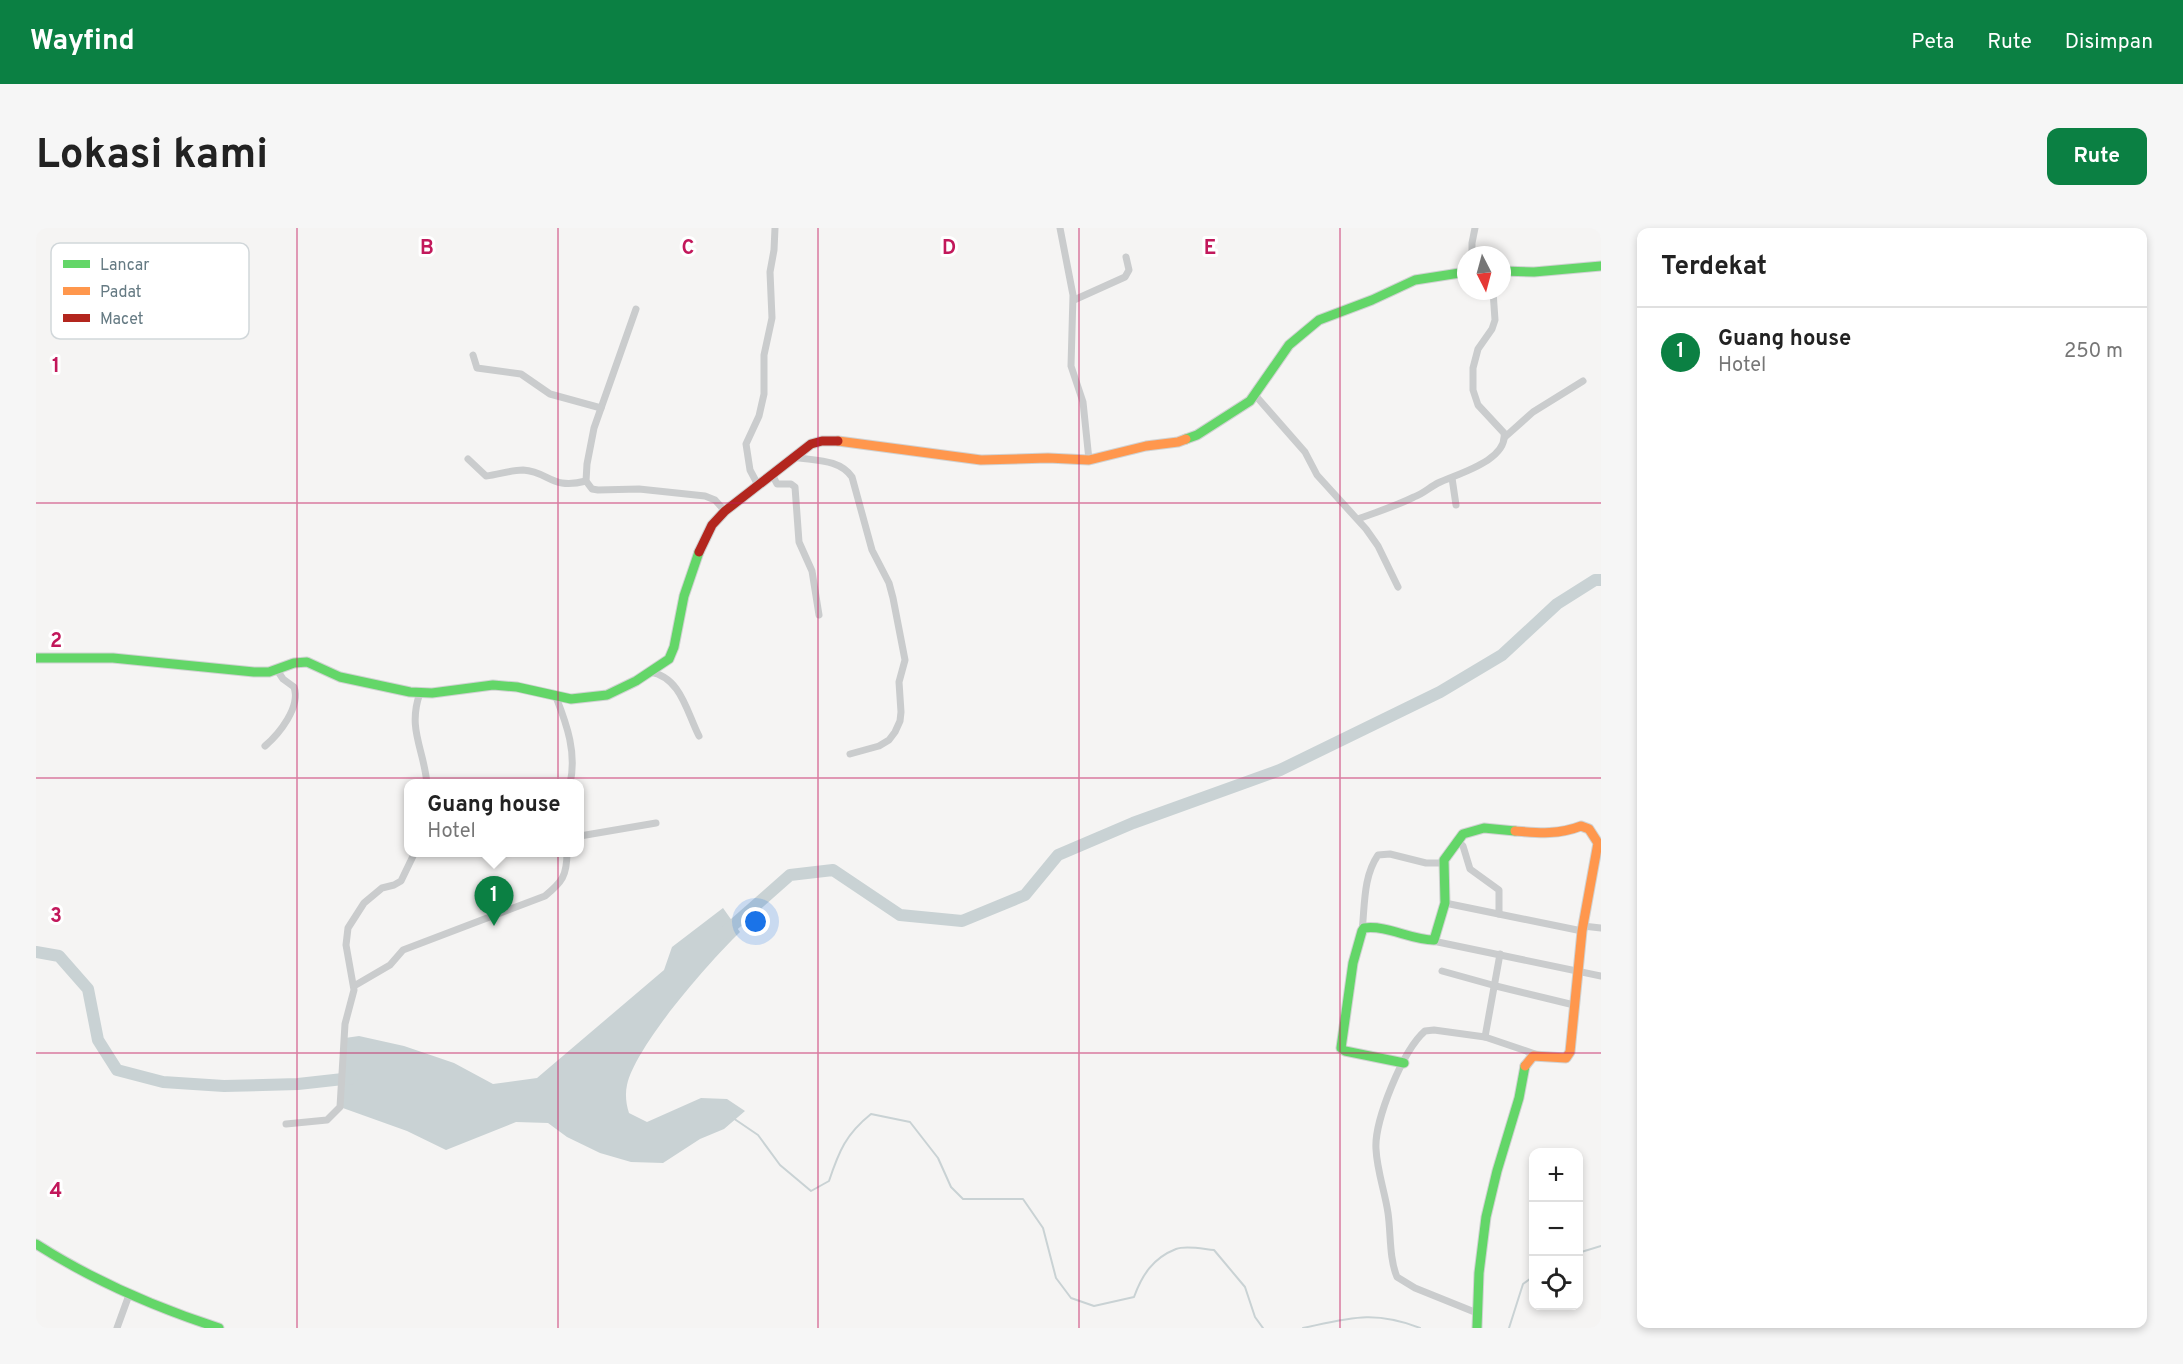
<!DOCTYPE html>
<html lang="id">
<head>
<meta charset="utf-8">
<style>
  body { margin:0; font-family:Overpass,sans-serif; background:#f6f6f6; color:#222 }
  .controls { position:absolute; right:18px; bottom:18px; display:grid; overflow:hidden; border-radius:12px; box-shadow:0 3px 9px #0003 }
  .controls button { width:54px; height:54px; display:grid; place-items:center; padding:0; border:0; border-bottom:2px solid #e0e0e0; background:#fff; color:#222; font:30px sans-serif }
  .compass { position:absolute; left:1421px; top:18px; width:54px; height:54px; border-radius:50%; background:#fff; box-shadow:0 3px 9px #0003; rotate:174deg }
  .you { position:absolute; left:720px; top:694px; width:21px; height:21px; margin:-15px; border:4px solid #fff; border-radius:50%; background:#1a73e8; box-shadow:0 0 0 9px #1a73e833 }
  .badge { display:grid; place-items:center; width:39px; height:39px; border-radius:50%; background:#0b8043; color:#fff; font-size:20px; font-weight:700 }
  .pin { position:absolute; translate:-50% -50px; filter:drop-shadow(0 2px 3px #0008) }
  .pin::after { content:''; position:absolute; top:32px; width:21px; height:18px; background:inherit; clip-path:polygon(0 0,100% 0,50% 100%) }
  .popup { position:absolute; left:368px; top:551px; width:180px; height:78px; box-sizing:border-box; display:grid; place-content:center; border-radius:12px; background:#fff; filter:drop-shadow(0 2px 4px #0005); font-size:20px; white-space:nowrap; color:#767676 }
  .popup b { font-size:22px; color:#222 }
  .popup::after { content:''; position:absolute; left:50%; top:100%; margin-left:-12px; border:12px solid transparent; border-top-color:#fff }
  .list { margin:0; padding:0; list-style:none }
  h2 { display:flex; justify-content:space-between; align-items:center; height:78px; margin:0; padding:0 24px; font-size:26px }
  h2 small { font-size:20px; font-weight:400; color:#767676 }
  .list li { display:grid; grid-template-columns:39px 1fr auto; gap:18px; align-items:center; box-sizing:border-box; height:90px; padding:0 24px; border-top:2px solid #e0e0e0 }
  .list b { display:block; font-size:22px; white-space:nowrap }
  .list p { margin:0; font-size:20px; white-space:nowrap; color:#767676 }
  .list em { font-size:20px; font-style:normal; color:#767676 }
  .icon { flex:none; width:33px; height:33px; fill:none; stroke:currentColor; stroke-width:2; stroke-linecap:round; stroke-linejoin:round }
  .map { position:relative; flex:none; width:1565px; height:1100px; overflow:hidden; border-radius:12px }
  header { display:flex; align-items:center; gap:36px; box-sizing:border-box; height:84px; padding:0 30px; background:#0b8043; color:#fff }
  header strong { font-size:28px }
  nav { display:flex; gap:33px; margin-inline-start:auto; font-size:21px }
  .intro { display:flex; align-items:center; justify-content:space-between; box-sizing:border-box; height:144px; padding:0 36px }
  h1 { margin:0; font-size:42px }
  .button { padding:15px 27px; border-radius:12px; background:#0b8043; color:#fff; font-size:21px; font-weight:700 }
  main { display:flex; gap:36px; padding:0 36px }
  aside { flex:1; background:#fff; border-radius:12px; box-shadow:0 3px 9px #0003 }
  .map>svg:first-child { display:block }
  .water { fill:#c9d2d4 }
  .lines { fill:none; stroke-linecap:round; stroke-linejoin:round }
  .stream { stroke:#c9d2d4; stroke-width:2 }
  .river { stroke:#c9d2d4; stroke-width:12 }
  .fast-casing { stroke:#d0d2d2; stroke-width:11 }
  .slow-casing { stroke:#d0d2d2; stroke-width:11 }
  .jam-casing { stroke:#d0d2d2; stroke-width:11 }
  .street { stroke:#cacccd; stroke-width:7 }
  .fast { stroke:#63d668; stroke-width:9 }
  .slow { stroke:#ff974d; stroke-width:9 }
  .jam { stroke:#b3261e; stroke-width:9 }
  .grid { fill:none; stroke:#c2185b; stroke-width:1.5; stroke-opacity:0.55 }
  .key { fill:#fff; stroke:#d1d7da; stroke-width:1.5 }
  .key-label { font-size:16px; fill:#657a83 }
  .grid-label { font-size:20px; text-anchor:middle; font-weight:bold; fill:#c2185b; stroke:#fff; stroke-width:6; stroke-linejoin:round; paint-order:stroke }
</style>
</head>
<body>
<header>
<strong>Wayfind</strong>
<nav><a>Peta</a><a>Rute</a><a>Disimpan</a></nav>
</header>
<div class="intro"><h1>Lokasi kami</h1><a class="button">Rute</a></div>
<main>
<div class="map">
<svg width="1565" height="1100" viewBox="0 0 1565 1100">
  <rect width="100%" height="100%" fill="#f5f4f3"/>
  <path class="water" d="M687,680L704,704C673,734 600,817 591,857C589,866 590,876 593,885L611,894L665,870L691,871L709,883L688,901L664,911L627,935L595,934L564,925L531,909L512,895L480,894L410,922L371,903L304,879L309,810L323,808L368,818L418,835L457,856L501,850L628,742L636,719Z"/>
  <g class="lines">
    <g class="stream">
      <path d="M697,890L722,907L744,937L775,963L793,953C803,923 810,906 835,886L874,894L902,930L915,959L927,971H987L1007,1000L1020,1050L1035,1070L1058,1078L1098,1069C1106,1047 1117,1030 1140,1021C1150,1017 1167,1021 1178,1022L1209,1059L1219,1089L1227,1100"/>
      <path d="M1542,1025L1565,1018"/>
      <path d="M1267,1100C1314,1090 1338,1082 1384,1100"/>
      <path d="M1473,1100L1487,1056L1498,1048"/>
    </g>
    <g class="river">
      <path d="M687,706L754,647L797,642L864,687L926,693L989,667L1022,627L1097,595L1244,542L1404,464L1466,427L1521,376L1559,352H1565"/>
      <path d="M0,724L23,728L52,761L62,812L81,842L127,854L188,858L262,856L316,850"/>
    </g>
    <defs>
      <g id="fast">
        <path d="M1466,43L1498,44L1565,38"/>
        <path d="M1150,211L1161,207L1214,173L1253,117L1283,92L1336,72L1379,52L1430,44"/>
        <path d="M0,430H77L218,444H233L258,435L271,434L304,449L374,464L396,465L457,457L481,459L535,471L571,467L600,453L633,431L638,419L648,368L663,324"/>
        <path d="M1368,835L1309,823L1305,820L1317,735L1326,703L1328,700C1352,697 1374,712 1398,712L1409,675L1408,632L1427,606L1448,600L1479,603"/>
        <path d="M0,1016C58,1053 118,1079 183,1100"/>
        <path d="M1441,1100L1443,1045L1450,989L1461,943L1483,870L1489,838"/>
      </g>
      <g id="slow">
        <path d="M802,213L945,232L1012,230L1053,232L1110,218L1142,214L1150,211"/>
        <path d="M1479,603C1503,605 1522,607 1545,598L1553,601L1562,615L1546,703L1534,824L1530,830L1497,828L1489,838"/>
      </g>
      <path id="jam" d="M663,324L676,297L689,283L775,216L786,213H802"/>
    </defs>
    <use href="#fast" class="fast-casing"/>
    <use href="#slow" class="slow-casing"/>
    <use href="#jam" class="jam-casing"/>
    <g class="street">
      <path d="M1024,0L1037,67L1035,138L1047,174L1053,232"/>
      <path d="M1436,27V15L1439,0"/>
      <path d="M1038,72L1089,49L1093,42L1090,29"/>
      <path d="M600,81L558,200L551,236L550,253L556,261L562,262L603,261L669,268L679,272L689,283"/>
      <path d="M437,127L441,140L485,146L514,166L565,180"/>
      <path d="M1219,167L1269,224L1281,247L1330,301L1342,318L1362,359"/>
      <path d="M1469,209L1497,184L1547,153"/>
      <path d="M757,229C777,233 803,230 816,249L836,322L853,355L857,370L869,432L863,454L865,484L864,493L859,504L853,512L843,518L814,526"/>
      <path d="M432,231L450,248C462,247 474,242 487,242C514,244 515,262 550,253"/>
      <path d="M736,246L741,256H755L759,259L763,314L776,343L783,387"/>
      <path d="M1416,250L1420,277"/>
      <path d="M722,257L714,242L710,216L723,188L728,166V127L736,90L734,44L738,22L739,0"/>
      <path d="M1322,291C1341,284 1360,278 1378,269C1387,266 1394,259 1402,255C1420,246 1472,233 1468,205L1442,177L1437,162V140L1442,121L1456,101L1459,92L1457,63"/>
      <path d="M614,444C645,449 651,485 663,508"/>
      <path d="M384,465C371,501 388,521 391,556"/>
      <path d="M520,469C531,497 541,525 534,556"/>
      <path d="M229,518C243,506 265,479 258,459L247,451L241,442"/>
      <path d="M544,608L620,595"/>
      <path d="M1421,612L1427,618L1434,641L1463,662V686"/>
      <path d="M1409,675L1546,703"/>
      <path d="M1547,698L1565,700"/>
      <path d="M1326,703C1329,677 1327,649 1342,627L1354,626L1390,635H1408"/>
      <path d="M1397,713L1565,748"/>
      <path d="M1406,743L1460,758L1538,777"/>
      <path d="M318,758L354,737L367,722L509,668C526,654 531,648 531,624"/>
      <path d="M1449,809L1464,726"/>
      <path d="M250,896L291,892L304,879L309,796L318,762L310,717L312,700L328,675L346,660L358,657L365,653L379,624"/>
      <path d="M1441,1085L1379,1060L1361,1049C1353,1030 1355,1005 1352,985C1349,964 1341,943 1340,921C1338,893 1367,822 1389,803L1398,802L1449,809L1502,827"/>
      <path d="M81,1100L93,1067"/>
    </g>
    <use href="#fast" class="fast"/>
    <use href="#slow" class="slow"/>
    <use href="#jam" class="jam"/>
  </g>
  <path class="grid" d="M261,0V1100M522,0V1100M782,0V1100M1043,0V1100M1304,0V1100M0,275H1565M0,550H1565M0,825H1565"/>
  <rect x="15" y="15" width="198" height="96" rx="9" class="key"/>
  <rect x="27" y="32" width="27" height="8" fill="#63d668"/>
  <rect x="27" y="59" width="27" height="8" fill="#ff974d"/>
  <rect x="27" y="86" width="27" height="8" fill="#b3261e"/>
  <g class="key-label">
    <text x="64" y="42">Lancar</text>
    <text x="64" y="69">Padat</text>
    <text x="64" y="96">Macet</text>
  </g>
  <g class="grid-label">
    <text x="391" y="26">B</text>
    <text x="652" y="26">C</text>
    <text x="913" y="26">D</text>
    <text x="1174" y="26">E</text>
    <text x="20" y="144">1</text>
    <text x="20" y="419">2</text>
    <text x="20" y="694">3</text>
    <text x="20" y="969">4</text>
  </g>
</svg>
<div class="controls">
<button>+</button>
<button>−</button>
<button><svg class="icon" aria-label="locate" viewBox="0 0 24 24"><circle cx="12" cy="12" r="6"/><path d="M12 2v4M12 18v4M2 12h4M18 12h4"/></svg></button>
</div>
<svg class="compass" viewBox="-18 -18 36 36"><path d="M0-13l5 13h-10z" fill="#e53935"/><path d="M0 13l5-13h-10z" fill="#767676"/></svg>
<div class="you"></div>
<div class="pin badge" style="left:458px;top:698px">1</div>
<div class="popup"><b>Guang house</b>Hotel</div>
</div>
<aside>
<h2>Terdekat<small></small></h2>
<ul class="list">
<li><span class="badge">1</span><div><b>Guang house</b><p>Hotel</p></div><em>250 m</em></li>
</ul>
</aside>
</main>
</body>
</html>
